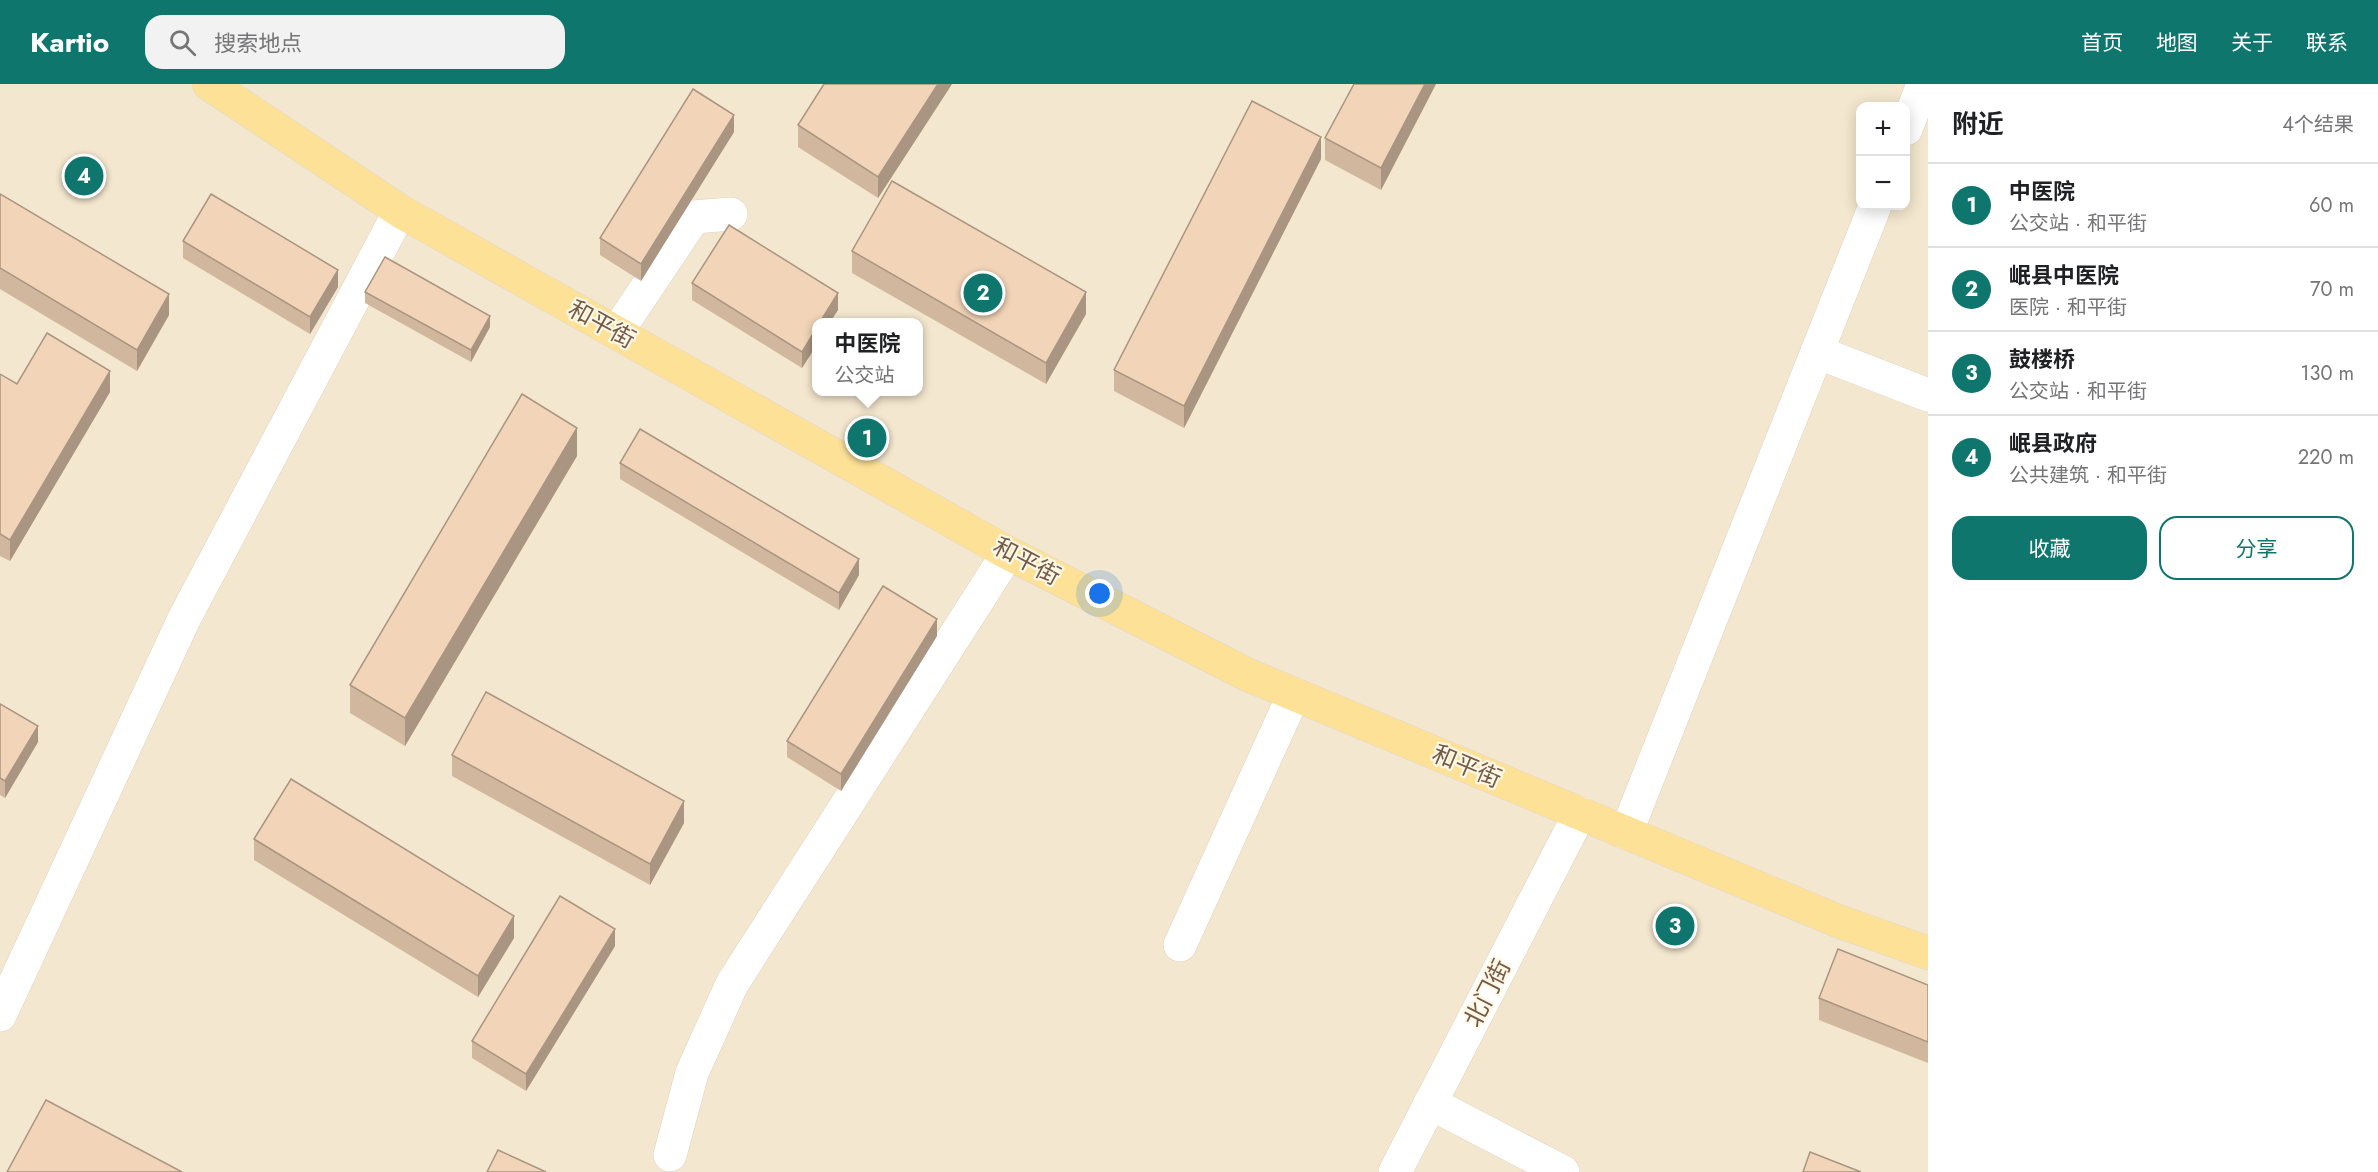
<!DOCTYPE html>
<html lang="zh">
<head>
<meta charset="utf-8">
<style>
  body { margin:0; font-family:Jost,"Noto Sans SC",sans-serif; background:#f2f2f2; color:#202124 }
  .controls { position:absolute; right:18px; top:18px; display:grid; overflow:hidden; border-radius:12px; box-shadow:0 3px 15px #0003 }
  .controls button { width:54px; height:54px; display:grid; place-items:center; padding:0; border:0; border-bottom:2px solid #e0e0e0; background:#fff; color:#202124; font:30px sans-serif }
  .you { position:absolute; left:1100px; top:510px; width:21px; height:21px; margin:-15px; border:4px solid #fff; border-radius:50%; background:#1a73e8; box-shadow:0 0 0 9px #1a73e833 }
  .badge { display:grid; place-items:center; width:39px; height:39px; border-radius:50%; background:#0f766e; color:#fff; font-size:20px; font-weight:700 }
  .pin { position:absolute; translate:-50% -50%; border:3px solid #fff; box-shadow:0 2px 6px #0006 }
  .popup { position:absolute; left:812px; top:234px; width:111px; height:78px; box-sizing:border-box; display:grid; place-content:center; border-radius:12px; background:#fff; filter:drop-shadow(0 2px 4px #0005); font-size:20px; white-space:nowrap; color:#757577 }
  .popup b { font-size:22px; color:#202124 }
  .popup::after { content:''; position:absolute; left:50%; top:100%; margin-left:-12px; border:12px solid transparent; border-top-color:#fff }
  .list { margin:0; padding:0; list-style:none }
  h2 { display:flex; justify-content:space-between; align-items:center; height:78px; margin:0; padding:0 24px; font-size:26px }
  h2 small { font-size:20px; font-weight:400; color:#757577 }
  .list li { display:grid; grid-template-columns:39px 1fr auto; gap:18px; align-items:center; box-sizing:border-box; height:84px; padding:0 24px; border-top:2px solid #e0e0e0 }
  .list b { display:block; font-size:22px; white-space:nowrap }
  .list p { margin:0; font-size:20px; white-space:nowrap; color:#757577 }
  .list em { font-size:20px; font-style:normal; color:#757577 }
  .actions { display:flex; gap:12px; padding:18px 24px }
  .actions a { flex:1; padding:14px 0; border:2px solid #0f766e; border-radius:18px; text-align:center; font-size:21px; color:#0f766e }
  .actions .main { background:#0f766e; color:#fff }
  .icon { flex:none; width:33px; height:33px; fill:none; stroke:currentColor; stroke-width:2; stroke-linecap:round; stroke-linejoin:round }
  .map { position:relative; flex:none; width:1928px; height:1088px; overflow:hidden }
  header { display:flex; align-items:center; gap:36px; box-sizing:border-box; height:84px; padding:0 30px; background:#0f766e; color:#fff }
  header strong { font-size:28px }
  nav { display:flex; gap:33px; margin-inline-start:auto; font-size:21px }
  .search { width:420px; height:54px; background:#f2f2f2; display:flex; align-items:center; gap:15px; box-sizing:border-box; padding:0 21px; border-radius:18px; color:#757577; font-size:22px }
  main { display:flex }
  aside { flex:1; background:#fff }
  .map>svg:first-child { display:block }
  .residential { fill:#f4e7cf; fill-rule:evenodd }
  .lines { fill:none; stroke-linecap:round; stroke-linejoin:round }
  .minor-casing { stroke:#e1d1bd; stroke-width:34 }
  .major-casing { stroke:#ded8d3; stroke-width:34 }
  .minor { stroke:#fff; stroke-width:33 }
  .major { stroke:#fde197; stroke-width:33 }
  .wall { fill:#d0b79e }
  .shaded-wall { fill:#a99581 }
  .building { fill:#f2d5b8; stroke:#a99581; stroke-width:1.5 }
  .labels { text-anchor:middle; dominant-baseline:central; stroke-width:4.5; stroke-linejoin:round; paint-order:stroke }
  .street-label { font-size:24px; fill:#745b47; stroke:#fff8e7 }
</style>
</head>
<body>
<header>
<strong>Kartio</strong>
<div class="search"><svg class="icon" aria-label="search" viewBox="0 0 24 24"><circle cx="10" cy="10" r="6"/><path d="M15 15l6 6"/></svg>搜索地点</div>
<nav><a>首页</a><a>地图</a><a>关于</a><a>联系</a></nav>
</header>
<main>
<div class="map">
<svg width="1928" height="1088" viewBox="0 0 1928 1088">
  <rect width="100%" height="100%" fill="#fdf4e1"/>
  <path class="residential" d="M0,0H1928V1088H0ZM1860,22H1906V122H1860ZM816,238H918V308H816Z"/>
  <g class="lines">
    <defs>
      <g id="minor">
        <path d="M1906,45L1923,0"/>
        <path d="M617,248L694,133L731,130"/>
        <path d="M1817,268L1928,311"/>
        <path d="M1626,749L1875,122"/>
        <path d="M1180,861L1294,610"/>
        <path d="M0,931L184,535L400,127"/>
        <path d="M1430,1019L1563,1088"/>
        <path d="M670,1071L692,989L732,900L1008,469"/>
        <path d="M1395,1088L1580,729"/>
      </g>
      <path id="major" d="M209,0L400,127L1008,469L1248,591L1838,837L1928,869"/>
    </defs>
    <use href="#minor" class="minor-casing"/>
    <use href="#major" class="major-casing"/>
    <use href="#minor" class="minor"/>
    <use href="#major" class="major"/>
  </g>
  <g class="wall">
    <path d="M952,0L878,114L798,63V41Z"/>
    <path d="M1354,0H1436L1381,106L1325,76V54Z"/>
    <path d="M734,48L641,197L600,171V154Z"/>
    <path d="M1321,75L1184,344L1114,307V286Z"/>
    <path d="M0,110L169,231L137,287L0,205Z"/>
    <path d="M183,157L338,203L310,250L183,174Z"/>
    <path d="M852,167L1086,230L1046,300L852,189Z"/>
    <path d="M692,199L838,226L830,238H816V262L802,284L692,216Z"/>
    <path d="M365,208L490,243L471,278L365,219Z"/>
    <path d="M0,290L17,300L110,308L10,477L0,472Z"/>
    <path d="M577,372L405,662L350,629V601Z"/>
    <path d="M620,379L859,491L839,526L620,395Z"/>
    <path d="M937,552L841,707L787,673V657Z"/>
    <path d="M0,620L38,658L5,714L0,711Z"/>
    <path d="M452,671L684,739L650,801L452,692Z"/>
    <path d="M254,755L514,854L478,913L254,776Z"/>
    <path d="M615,862L526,1007L472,974V957Z"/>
    <path d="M1928,901V979L1819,936V914Z"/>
  </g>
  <g class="shaded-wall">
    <path d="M938,0H952L878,114V93Z"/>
    <path d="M1425,0H1436L1381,106V84Z"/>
    <path d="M734,31V48L641,197V180Z"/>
    <path d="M1321,53V75L1184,344V322Z"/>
    <path d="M338,186V203L310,250V233Z"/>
    <path d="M1086,208V230L1046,300V279Z"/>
    <path d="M838,209V226L830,238H820Z"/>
    <path d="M169,210V231L137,287V266Z"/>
    <path d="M490,232V243L471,278V266Z"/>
    <path d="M816,245V262L802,284V268Z"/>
    <path d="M110,287V308L10,477V456Z"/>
    <path d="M577,344V372L405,662V634Z"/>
    <path d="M859,475V491L839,526V509Z"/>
    <path d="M937,535V552L841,707V690Z"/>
    <path d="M38,642V658L5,714V697Z"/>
    <path d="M684,717V739L650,801V780Z"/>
    <path d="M514,832V854L478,913V892Z"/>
    <path d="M615,845V862L526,1007V990Z"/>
  </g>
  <g class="building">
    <path d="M824,0H938L878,93L798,41Z"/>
    <path d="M1354,0H1425L1381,84L1325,54Z"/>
    <path d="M693,5L734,31L641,180L600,154Z"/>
    <path d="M1252,17L1321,53L1184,322L1114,286Z"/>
    <path d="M892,97L1086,208L1046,279L852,167Z"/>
    <path d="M0,110L169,210L137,266L0,184Z"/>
    <path d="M211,110L338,186L310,233L183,157Z"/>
    <path d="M729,141L838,209L820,238H816V245L802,268L692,199Z"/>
    <path d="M385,173L490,232L471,266L365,208Z"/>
    <path d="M47,249L110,287L10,456L0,450V290L17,300Z"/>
    <path d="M522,310L577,344L405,634L350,601Z"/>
    <path d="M640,345L859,475L839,509L620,379Z"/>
    <path d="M883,502L937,535L841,690L787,657Z"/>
    <path d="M486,608L684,717L650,780L452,671Z"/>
    <path d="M0,620L38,642L5,697L0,694Z"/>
    <path d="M291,695L514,832L478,892L254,755Z"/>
    <path d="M560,812L615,845L526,990L472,957Z"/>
    <path d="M1838,865L1928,901V958L1819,914Z"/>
    <path d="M46,1016L182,1088H7Z"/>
    <path d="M498,1066L546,1088H487Z"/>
    <path d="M1810,1068L1861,1088H1803Z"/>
  </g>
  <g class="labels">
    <g class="street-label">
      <text transform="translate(602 240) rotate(29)">和平街</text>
      <text transform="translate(1027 477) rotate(28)">和平街</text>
      <text transform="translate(1467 682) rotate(23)">和平街</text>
      <text transform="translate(1487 909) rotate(-63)">北门街</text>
    </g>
  </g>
</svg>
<div class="controls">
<button>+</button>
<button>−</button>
</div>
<div class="you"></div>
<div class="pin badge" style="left:867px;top:354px">1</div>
<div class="popup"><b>中医院</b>公交站</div>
<div class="pin badge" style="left:983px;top:209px">2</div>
<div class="pin badge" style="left:1675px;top:842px">3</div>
<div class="pin badge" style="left:84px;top:92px">4</div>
</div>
<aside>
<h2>附近<small>4个结果</small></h2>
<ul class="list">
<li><span class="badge">1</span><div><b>中医院</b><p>公交站 · 和平街</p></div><em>60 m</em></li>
<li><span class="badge">2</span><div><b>岷县中医院</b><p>医院 · 和平街</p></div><em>70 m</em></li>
<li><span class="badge">3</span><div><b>鼓楼桥</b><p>公交站 · 和平街</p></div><em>130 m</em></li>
<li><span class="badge">4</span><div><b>岷县政府</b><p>公共建筑 · 和平街</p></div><em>220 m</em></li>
</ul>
<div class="actions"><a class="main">收藏</a><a>分享</a></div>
</aside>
</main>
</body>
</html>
